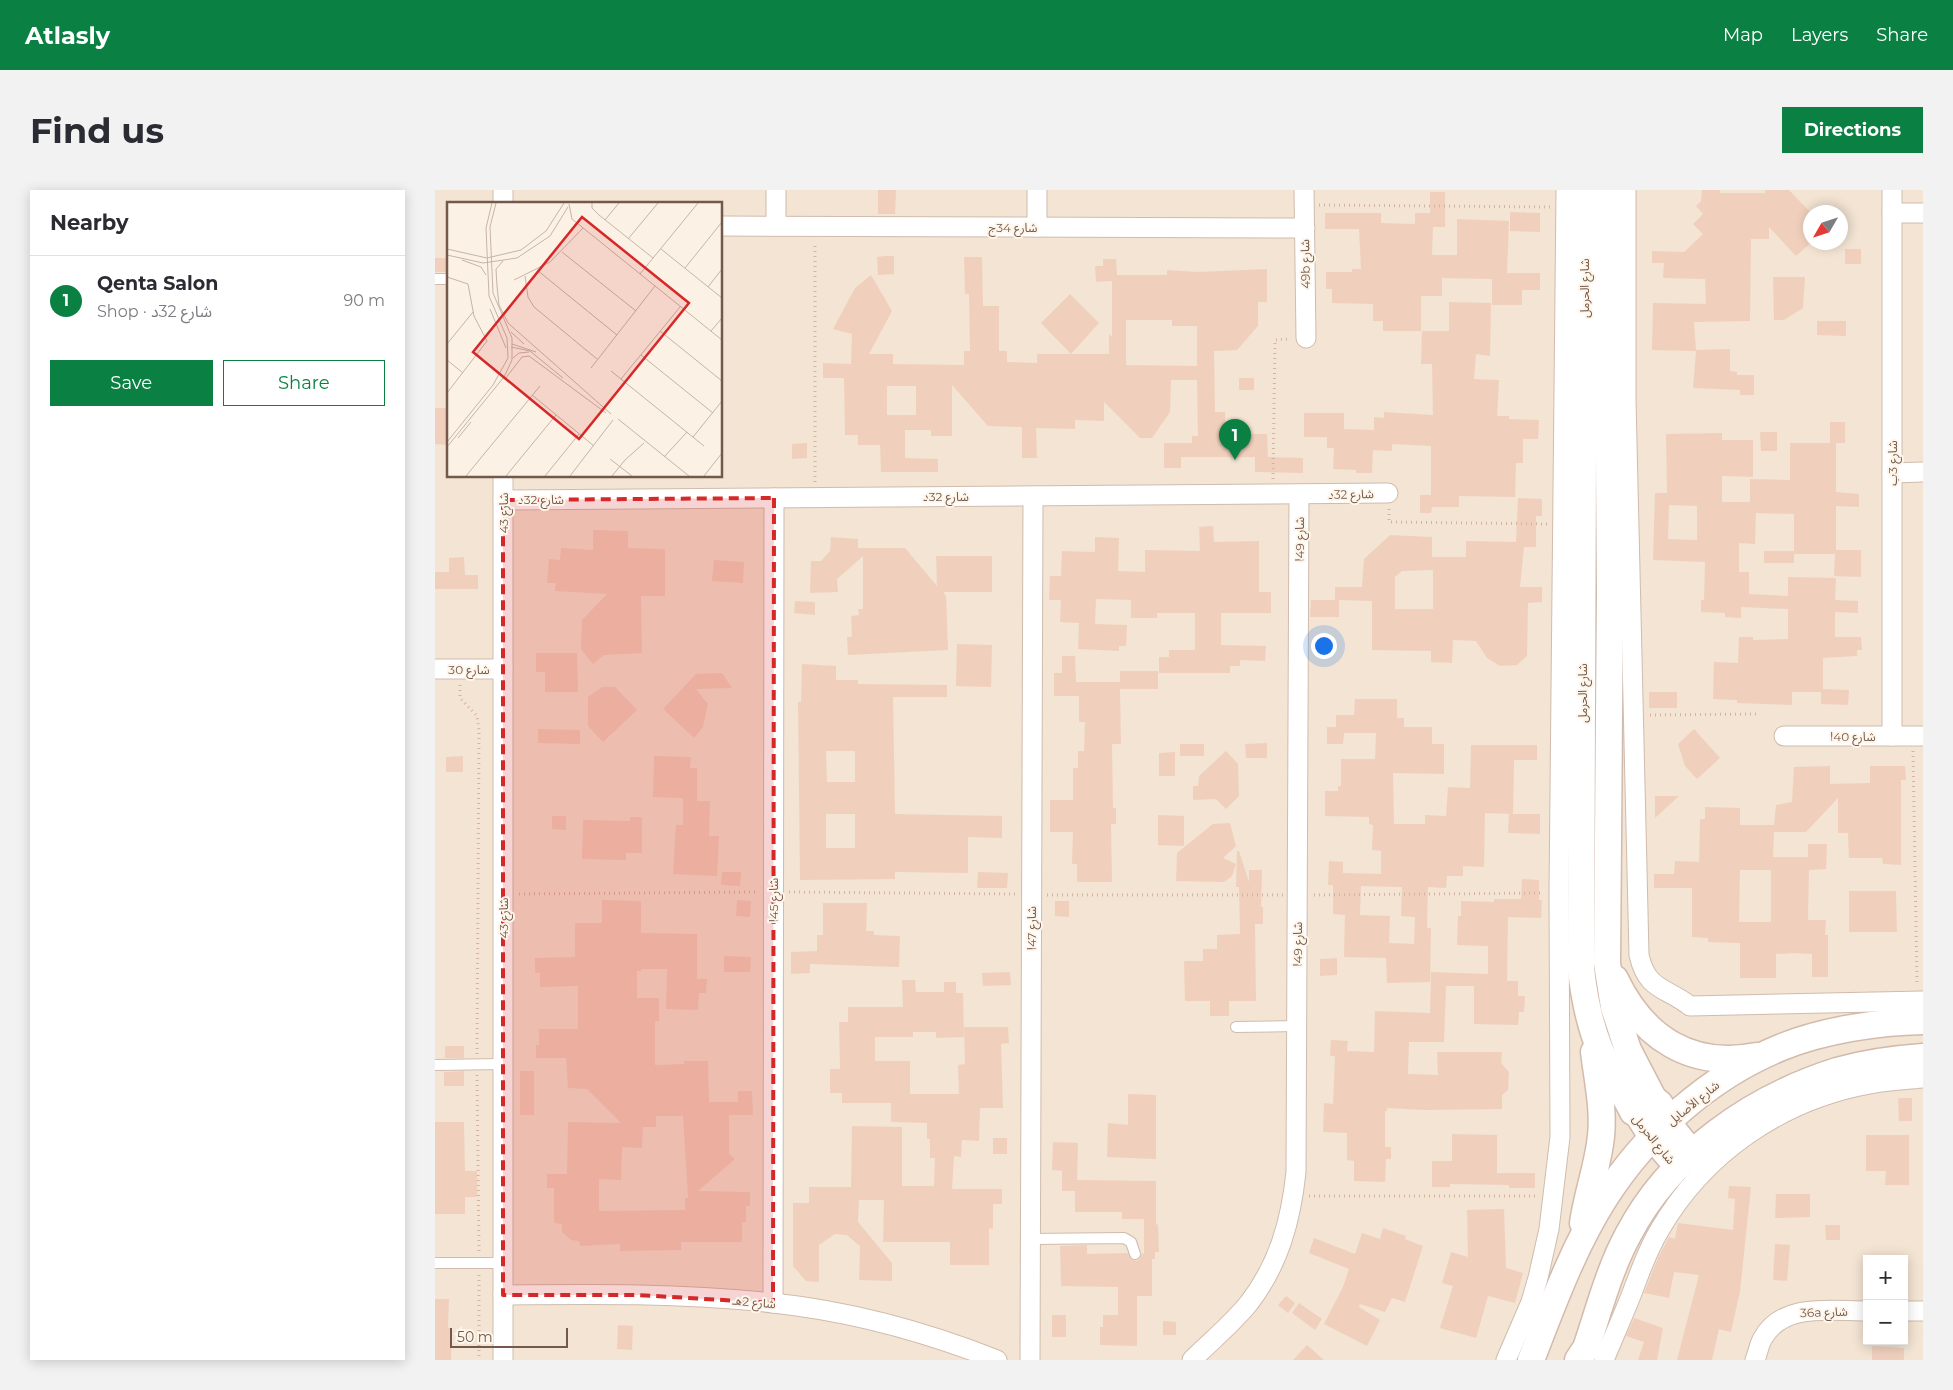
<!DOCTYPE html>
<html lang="en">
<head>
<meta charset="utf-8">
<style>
  body { margin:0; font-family:Montserrat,"Noto Sans Arabic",sans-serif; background:#f2f2f3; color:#2b2b33 }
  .controls { position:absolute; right:15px; bottom:15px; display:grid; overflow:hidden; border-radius:0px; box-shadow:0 2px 12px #0003 }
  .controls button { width:45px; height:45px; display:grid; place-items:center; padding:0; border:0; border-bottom:1px solid #e1e1e2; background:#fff; color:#2b2b33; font:25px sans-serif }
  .compass { position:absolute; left:1368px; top:15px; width:45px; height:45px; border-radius:50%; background:#fff; box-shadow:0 2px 12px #0003; rotate:231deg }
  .scale { position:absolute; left:15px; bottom:12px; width:118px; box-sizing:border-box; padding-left:5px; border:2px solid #73584b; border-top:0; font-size:14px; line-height:18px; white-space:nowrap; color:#73584b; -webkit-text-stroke:4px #fef6eb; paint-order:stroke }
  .you { position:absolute; left:888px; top:455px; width:18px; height:18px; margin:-12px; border:4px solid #fff; border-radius:50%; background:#1a73e8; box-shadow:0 0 0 8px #1a73e833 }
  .badge { display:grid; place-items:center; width:32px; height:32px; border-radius:50%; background:#0b8043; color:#fff; font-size:16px; font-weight:700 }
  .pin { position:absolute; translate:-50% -41px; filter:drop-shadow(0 1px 2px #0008) }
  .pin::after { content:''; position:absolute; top:26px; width:18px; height:15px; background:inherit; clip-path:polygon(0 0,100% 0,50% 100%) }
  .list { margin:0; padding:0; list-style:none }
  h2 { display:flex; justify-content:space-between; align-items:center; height:65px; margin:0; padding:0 20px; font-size:21px }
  h2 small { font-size:16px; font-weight:400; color:#7c7c81 }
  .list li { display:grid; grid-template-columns:32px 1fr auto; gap:15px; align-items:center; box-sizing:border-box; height:90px; padding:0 20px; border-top:1px solid #e1e1e2 }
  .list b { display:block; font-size:19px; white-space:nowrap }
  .list p { margin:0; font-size:16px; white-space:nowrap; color:#7c7c81 }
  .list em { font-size:16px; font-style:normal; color:#7c7c81 }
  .actions { display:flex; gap:10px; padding:15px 20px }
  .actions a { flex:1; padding:11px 0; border:1px solid #0b8043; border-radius:0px; text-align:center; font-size:18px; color:#0b8043 }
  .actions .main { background:#0b8043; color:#fff }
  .map { position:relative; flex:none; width:1488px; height:1170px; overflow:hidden; border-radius:0px }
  header { display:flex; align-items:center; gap:30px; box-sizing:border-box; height:70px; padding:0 25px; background:#0b8043; color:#fff }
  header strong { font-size:24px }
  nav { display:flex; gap:28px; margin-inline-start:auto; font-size:18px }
  .intro { display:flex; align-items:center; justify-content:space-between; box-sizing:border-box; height:120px; padding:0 30px }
  h1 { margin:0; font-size:35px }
  .button { padding:12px 22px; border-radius:0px; background:#0b8043; color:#fff; font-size:18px; font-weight:700 }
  main { display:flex; gap:30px; padding:0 30px }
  aside { flex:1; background:#fff; border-radius:0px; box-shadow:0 2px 12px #0003 }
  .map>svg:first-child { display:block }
  .residential { fill:#f3e4d3; fill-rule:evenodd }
  .building { fill:#f0d0bd; fill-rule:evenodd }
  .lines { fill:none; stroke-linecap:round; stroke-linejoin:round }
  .lane-casing { stroke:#cfbcae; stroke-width:12 }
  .street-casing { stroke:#cfbcae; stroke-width:21 }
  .secondary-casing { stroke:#d2bbac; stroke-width:29 }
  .path { stroke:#d5b3a0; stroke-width:3; stroke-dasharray:1 4; stroke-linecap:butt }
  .lane { stroke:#fff; stroke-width:10 }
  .street { stroke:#fff; stroke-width:19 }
  .secondary { stroke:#fff; stroke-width:26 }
  .marked { fill:#d62828; fill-opacity:0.2; stroke:#d62828; stroke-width:4; stroke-dasharray:10 6; stroke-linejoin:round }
  .labels { text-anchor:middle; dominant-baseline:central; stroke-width:4; stroke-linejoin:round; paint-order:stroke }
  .street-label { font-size:12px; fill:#73584b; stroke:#fef6eb }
  .inset-road { fill:none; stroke:#c5b4a7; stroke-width:1 }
  .view { fill:#d62828; fill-opacity:0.15; stroke:#d62828; stroke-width:2.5 }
  .inset-edge { fill:none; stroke:#73584b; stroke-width:2.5 }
</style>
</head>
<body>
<header>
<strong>Atlasly</strong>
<nav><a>Map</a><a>Layers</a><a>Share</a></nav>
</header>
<div class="intro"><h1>Find us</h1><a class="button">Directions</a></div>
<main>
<aside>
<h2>Nearby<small></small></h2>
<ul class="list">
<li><span class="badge">1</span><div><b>Qenta Salon</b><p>Shop · شارع 32د</p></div><em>90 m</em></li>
</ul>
<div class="actions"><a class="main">Save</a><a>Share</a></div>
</aside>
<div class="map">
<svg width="1488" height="1170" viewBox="0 0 1488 1170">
  <rect width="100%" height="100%" fill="#fbf2e5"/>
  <path class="residential" d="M0,0H1488V1170H0ZM14,14H286V286H14ZM1376,22H1406V52H1376ZM1432,1069H1469V1151H1432Z"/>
  <g class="building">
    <path d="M443,0H461L460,24H443Z"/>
    <path d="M1267,0H1285V3H1330V0H1354L1376,23V29L1368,36L1376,43V53L1361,66L1334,37V49H1316L1315,131L1259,132L1261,160L1295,159V181L1302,182V185H1319V205H1305V200L1258,198L1261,161L1217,160L1218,113L1271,114L1270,89L1228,88L1229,73H1217V61L1249,62L1268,44L1258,34L1268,24L1261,16L1266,11Z"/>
    <path d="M995,2H1010V37H998L997,65H1022V29L1074,31L1072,83H1105V100H1087V115H1057V89L1007,88V106H986V141H948V131H938V114L897,113V99H891V82H917V79H926L924,39H890V23H946V33L980,34V23H995Z"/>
    <path d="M1075,22L1105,23V42L1075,41Z"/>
    <rect x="1410" y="59" width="16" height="15"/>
    <path d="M449,66H459V84L443,85L442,67Z"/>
    <path d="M529,67H547L548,116H564V161H572V172L602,173V164H674V144L677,147V91L661,92L660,76H668V69H681L682,85H732V80L762,82L832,79V112H823V136L802,160L779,161L780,222H790V240H800V244H832L833,267L868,268V283L820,282V267H746V278H729V253H757V246H763L762,190H736L735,222L717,248H705L669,212V231L640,230V239L601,238L602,268H587V237L553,236L517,195V246H496V240H470V268L503,269V282H446L445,255H423V245H410L409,188H388V173L416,174L417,144L398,139L420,98L436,85L457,121L434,164H458V174L529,175V161H535L534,104H530ZM691,130H737V136H762V176L691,175ZM452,196H481V225H452Z"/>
    <rect x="0" y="68" width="14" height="14"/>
    <path d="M1338,87H1370L1368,118L1349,130H1339Z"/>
    <path d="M635,104L664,133L636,164L606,133Z"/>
    <path d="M1014,112L1056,113L1055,166L1041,164L1039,189L1064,190L1062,226H1074V229L1104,230L1103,249H1088V273H1081L1080,307L1024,306V317H997L996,323H985V305H996V256L957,254V261L938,260L937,283H921V280L898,279L899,258H892V247H869V223H909V239L939,240V227L949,228V222L998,225L997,174H986L987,141H1014Z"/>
    <path d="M1382,131H1411V146L1382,145Z"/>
    <rect x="804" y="188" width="15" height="12"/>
    <path d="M0,218H14V255L0,254Z"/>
    <rect x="1395" y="232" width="15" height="21"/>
    <path d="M1325,242H1342V261H1326Z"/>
    <path d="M1287,243V250H1318V287L1287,286V312H1315V289L1355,290V253H1401V302L1424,304V317L1401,316V360H1426V387L1399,386L1400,364H1359V373H1329V361H1359V363V324L1321,323L1320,354L1304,353V382H1314V404L1353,406V387L1401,388L1400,410L1423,411V423L1400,422V447H1426L1427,460H1422V466L1388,468V499L1414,500L1413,515L1386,514V502H1357V515L1302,513V510L1278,509L1279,472L1303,473L1304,447H1318V450L1353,449V419L1306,417V428L1290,427V423L1266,422V410H1269L1270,372L1218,370L1220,303H1232L1231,244ZM1234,315L1262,316V350L1233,349Z"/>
    <path d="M372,253V268L357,269V254Z"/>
    <path d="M1083,308L1107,309V326H1101V357H1089L1085,397H1107V412L1093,413L1092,466L1082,475L1065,476L1052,468L1041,451L1018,450L1017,473L996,472V461L937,460V411L904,410V427H875L876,410H900V397H927L929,369L955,345L997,347V367H1031V351L1081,352ZM998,380V419H960V387L967,381Z"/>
    <path d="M778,336L779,352L824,351V402H836V423H786V455L831,456L830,471L805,470V476H795V483H724V467H734V460H760V423H722V428H696V410L661,409L660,434L692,435L691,456H684V461L643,459L644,433L625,432L626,410H614L615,386H626L627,361L660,362V347L684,348L683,381L710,382V360L765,361L764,337Z"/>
    <path d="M158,340L193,341V358L230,359V406H206L207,463L169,465L158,474L146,459L147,430L172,404L120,401L121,393H112L114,369L125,370L126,358L158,360Z"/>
    <path d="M396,347L423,349V358H470L502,396L501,366H557V402H508L511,406L513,460L413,465L412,447H417L416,426L424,425L423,419H428V366L402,389L403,402L375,403L376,371H386L395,361Z"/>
    <path d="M29,367L30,385H43V399H0V382H14V368Z"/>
    <path d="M279,370L309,372L308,393L277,391Z"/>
    <path d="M360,411L380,412V425L359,423Z"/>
    <path d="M522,454L557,455L556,497L521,496Z"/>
    <path d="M101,463H142L143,502H110V482H101Z"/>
    <path d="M627,466H640L641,492H685V481H723V499H685L686,554H677L678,618H681V634H676L677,692H642V674H637L638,642H615V610H638V578H643V561H649L650,532H644V506H619V483H627Z"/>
    <path d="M367,474L401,476V490H423V494L512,495V507H458L460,624L567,626V648L533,647V683L460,682V689L365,690L363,512H366ZM391,561H420V592H392ZM391,624H420V658H391Z"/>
    <path d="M287,483L297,498L261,499L273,514L268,537L259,548L228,519L261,484Z"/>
    <path d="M167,497H180L202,520L168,552L153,536V507Z"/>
    <rect x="1214" y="502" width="28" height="16"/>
    <path d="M920,509H962V528H969V537H997V554H1009V584L958,583L959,634H990V625L1011,626L1013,597L1035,598L1036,555H1102V570H1079L1078,624L1050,623L1049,677L1028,676V686H1012L1011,698L993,697L992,738H996L995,792L952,793L951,768L909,767L910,725L898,724V695H893L894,671L908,672V683L946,684V661L937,660L938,635L934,634V627L890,626V601H903V596H906V569H940L941,543H909L908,554H892V537H901V525H919ZM926,696L967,697L966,726L980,727L979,754L954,753L955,726L925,725Z"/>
    <path d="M103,539L145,540V554L103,553Z"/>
    <path d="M1259,539L1285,568L1262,589L1250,576L1243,554Z"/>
    <path d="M832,553V568H811L810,554Z"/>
    <rect x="745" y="554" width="24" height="12"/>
    <path d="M791,561L803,574L804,606L791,619L781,609L758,610V596H763L764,586Z"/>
    <path d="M740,562V586H724V563Z"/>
    <path d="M28,566V582H11V567Z"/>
    <path d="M219,566L256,567L255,578H262V611H275L274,646H284L282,686L238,684L241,635H248V608L218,607Z"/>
    <path d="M1395,576V594L1435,593V576H1470L1471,590H1466V675L1448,674L1447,668H1414L1413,643H1403V608L1371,642H1339L1338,667H1373V654H1392L1391,679L1374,680L1373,730H1391L1390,745H1393V787H1377V764L1359,763L1341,764V788H1305V753L1273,752V748L1257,747V698H1219V684H1239L1240,671L1264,672L1265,629H1270V617L1305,618V635H1339L1341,615L1357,612L1359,577ZM1305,680H1336V732H1304Z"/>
    <path d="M1220,606H1244L1220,628Z"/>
    <path d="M1074,624H1105V644L1073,643Z"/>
    <path d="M723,625L749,626V656L723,655Z"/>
    <path d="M117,626H131V640L117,639Z"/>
    <path d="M195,627H207V663H191V670L147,669L148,630L195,631Z"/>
    <path d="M795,633L801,656L788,668L801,674L797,686L789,692L741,691L742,663L778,634Z"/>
    <path d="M802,661H804L814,692V680H827L826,717H828V734H820L821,811H794V826H775V811H750L749,771H768V759H782V745L805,744L804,697H801Z"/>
    <path d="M287,682H306L305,696L286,695Z"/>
    <path d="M543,682L573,683L572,698H542Z"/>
    <path d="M1087,689L1104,690V710H1107L1106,728L1073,727L1072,791H1083V806H1090L1089,822H1084L1083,835L1039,834V796H1011L1009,852H974L973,884L1003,885L1002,862H1067L1066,873L1074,882L1073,900L1067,905V919L989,920L952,918V921H950V957H956V969H951L950,992L919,991V971L912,970V943L888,942L889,913L898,914L900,866H895L896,850L913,851L912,861L939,862L940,821L995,823L996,782L1053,784V756L1022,755L1023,726H1026V711L1059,712V709H1086Z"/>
    <path d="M1414,701H1461L1462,742H1414Z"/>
    <path d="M167,710L206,711V743L262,744V789H272L271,803H264L263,820L231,819L232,779H206V781H202V808H224V831H220V875L249,874V871H273L274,912H303V901H317L318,925H294V964L300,969L263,1001L315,1002V1016H311V1032H307V1052H246V1060L185,1061V1054L145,1056L144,1051L136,1050L127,1042V1034L119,1033V998H112V984H132L133,932L186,933L152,899L133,898L131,868H101V855H104V839H143V796L105,797V783H100V768L140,767V733H167ZM221,926H248L253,1008H250V1020L164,1021V989L186,990L187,957L207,958L208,937H221Z"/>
    <path d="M302,710L316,711L315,727L301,726Z"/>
    <path d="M620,711H634V727L620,726Z"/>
    <path d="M388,713H432L431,741H439V745L465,746L464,777L375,774V783L356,784V762L382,761V745H388Z"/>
    <path d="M289,766L316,767L315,782H289Z"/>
    <path d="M902,768V785L885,786V769Z"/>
    <path d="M575,782L576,795L548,796L547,783Z"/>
    <path d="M467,790H480L481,802H509V792H521V803H528L529,847L501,848V842H478V847H440V871H475V904H524L523,875L530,874L529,837H573L574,853L566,854L568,918H545L544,951L527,950L526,967L519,966L517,999H567V1014H558V1039L554,1038V1075H515V1052H448L449,1010H424L423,1032L457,1073V1091L424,1090L425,1056L412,1045L400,1044L384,1055V1092L371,1091L358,1076V1013H374V997H416L417,936L467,937V996H499L500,968H495V949H492V933L456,932V913H407V903H395V879H405L404,832H413V817H468Z"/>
    <rect x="10" y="856" width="19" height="12"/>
    <path d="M29,881V896H9V882Z"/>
    <rect x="85" y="881" width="14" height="44"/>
    <path d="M693,904L721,905V969L672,967L673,933L693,935Z"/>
    <path d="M1463,908H1477V931H1464Z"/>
    <path d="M0,932H29L30,981H42V1007H30V1024H0Z"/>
    <path d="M1017,944L1062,945V983H1100V998H1074V995L1015,994V997H997V971H1017Z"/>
    <path d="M1431,945H1474V995H1450L1451,981H1431Z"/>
    <rect x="558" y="948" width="14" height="16"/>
    <path d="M618,952L643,953L642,990L721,991V1035L723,1034L724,1062H720V1069H717V1106H702V1156L665,1155V1137H668V1125H683V1097L626,1096L625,1056L652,1055V1064L693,1063L696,1069L702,1071L705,1068L707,1063L709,1064V1029H687V1022H640V1001H627V981L617,980Z"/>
    <path d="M1294,996L1316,997L1305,1101L1296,1142L1284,1139L1277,1170H1242L1264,1085L1239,1082L1234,1108L1209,1103L1223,1068L1234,1047L1240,1049L1243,1033L1298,1040L1300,1009L1293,1008Z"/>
    <path d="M1341,1004H1375V1027L1340,1028Z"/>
    <path d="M1069,1019L1071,1078L1088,1083L1080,1113L1053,1106L1041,1148L1005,1138L1018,1096L1007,1093L1016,1062L1033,1067L1032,1020Z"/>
    <path d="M1390,1035H1405V1050H1391Z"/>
    <path d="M948,1038L971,1046L970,1049L988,1056L970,1112L957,1108L950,1122L925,1114L924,1117L945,1130L932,1156L889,1134L908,1097L914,1079L874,1063L879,1048L920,1064L927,1043L945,1049Z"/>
    <path d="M1340,1054L1355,1055L1352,1091L1338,1090Z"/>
    <path d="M851,1106L860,1113L853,1123L843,1115Z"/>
    <path d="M0,1109H14L13,1138H17L16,1170H0Z"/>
    <path d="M864,1113L887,1129L880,1140L857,1123Z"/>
    <rect x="617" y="1125" width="14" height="22"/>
    <path d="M1199,1128L1228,1138L1222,1170H1203L1209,1152L1191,1146Z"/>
    <path d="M728,1131L741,1132V1145H728Z"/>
    <path d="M183,1135L198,1136L197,1160L182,1159Z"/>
    <path d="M872,1155L889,1170H858Z"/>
    <path d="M1437,1156L1469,1158V1170H1437Z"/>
  </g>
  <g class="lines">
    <defs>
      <g id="lane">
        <path d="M0,89H14"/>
        <path d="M801,837L862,836"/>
        <path d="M0,875L68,874"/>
        <path d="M596,1049L689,1048L696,1052L700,1064"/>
        <path d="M0,1073H68"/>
      </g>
      <g id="street">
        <path d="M341,0V36"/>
        <path d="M602,0V37"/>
        <path d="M869,0L871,148"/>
        <path d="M1191,0V210L1204,765C1212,801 1231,797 1255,816L1488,811"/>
        <path d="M1457,0V546"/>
        <path d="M68,14V0"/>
        <path d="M1457,23H1488"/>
        <path d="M286,36L870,38"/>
        <path d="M1457,283L1488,282"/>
        <path d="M68,310L953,303"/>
        <path d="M0,479H68"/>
        <path d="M1349,546H1488"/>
        <path d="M68,1105C158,1104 249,1103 338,1113C414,1121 491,1142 562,1170"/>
        <path d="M338,1113L339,308"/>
        <path d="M1469,1121H1488"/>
        <path d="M68,1170V286"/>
        <path d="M595,1170L598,306"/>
        <path d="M757,1170C776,1151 797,1134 814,1113C844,1074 856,1030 861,982L864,304"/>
        <path d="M1071,1170L1096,1112L1103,1088L1114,1039L1125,947L1124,702L1131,0"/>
        <path d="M1169,1170C1178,1148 1188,1126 1197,1103C1205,1082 1212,1061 1224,1041C1269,963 1346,910 1435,894C1453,890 1470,890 1488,888"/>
        <path d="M1320,1170C1323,1163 1324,1154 1328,1148C1348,1112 1397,1121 1432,1121"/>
      </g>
      <g id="secondary">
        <path d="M1149,0L1146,779C1149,806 1154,832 1164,857C1173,880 1187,900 1198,922L1202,923L1217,947L1243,977"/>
        <path d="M1172,0L1175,402L1172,773L1179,817L1193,860L1218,908L1225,914L1233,933L1257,963"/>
        <path d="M1180,789C1208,848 1256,879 1322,866"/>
        <path d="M1148,1033C1152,1006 1161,981 1165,954C1170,924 1163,893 1159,862"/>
        <path d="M1096,1170C1117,1116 1138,1058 1169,1009C1211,943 1275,886 1347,857C1389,840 1443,832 1488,831"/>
        <path d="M1143,1170L1151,1158C1164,1120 1174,1080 1193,1045C1235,964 1317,908 1402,881C1430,873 1459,869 1488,867"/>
      </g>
    </defs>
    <use href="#lane" class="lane-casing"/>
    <use href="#street" class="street-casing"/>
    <use href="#secondary" class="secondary-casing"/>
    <g class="path">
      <path d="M884,15L1116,17"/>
      <path d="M838,289L840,150L854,149"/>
      <path d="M380,292V53"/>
      <path d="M954,319V332L1113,334"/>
      <path d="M25,495V508L42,526L44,540L42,864"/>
      <path d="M1215,525L1322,524"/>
      <path d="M1478,561L1482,795"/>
      <path d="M354,702L580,704"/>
      <path d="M84,704L323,702"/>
      <path d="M612,705H848"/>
      <path d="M879,705L1108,703"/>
      <path d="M42,885L44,1061"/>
      <path d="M874,1006H1103"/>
      <path d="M44,1085V1170"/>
    </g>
    <use href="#lane" class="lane"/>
    <use href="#street" class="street"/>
    <use href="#secondary" class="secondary"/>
  </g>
  <path class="marked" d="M339,308L338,1113L203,1105H68V310Z"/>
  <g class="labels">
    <g class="street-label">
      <text x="578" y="37">شارع 34ج</text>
      <text transform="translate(870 74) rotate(-91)">49b شارع</text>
      <text transform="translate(1149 98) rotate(-90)">شارع الحرمل</text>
      <text transform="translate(1457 273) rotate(-90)">شارع 3ب</text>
      <text transform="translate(916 304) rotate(-1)">شارع 32د</text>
      <text x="511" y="306">شارع 32د</text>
      <text x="106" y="309">شارع 32د</text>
      <text transform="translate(68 323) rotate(-90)">شارع 43</text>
      <text transform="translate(864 349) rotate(-90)">شارع 49ا</text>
      <text x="34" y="479">شارع 30</text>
      <text transform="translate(1147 503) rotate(-90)">شارع الحرمل</text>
      <text x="1418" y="546">شارع 40ا</text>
      <text transform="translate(338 710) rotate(-90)">شارع 45ا</text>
      <text transform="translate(68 728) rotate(-90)">شارع 43</text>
      <text transform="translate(596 738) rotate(-90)">شارع 47ا</text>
      <text transform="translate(862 754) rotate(-90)">شارع 49ا</text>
      <text transform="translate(1258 913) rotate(-39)">شارع الأصايل</text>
      <text transform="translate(1219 949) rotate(51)">شارع الحرمل</text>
      <text transform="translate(319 1112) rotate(5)">شارع 2هـ</text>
      <text transform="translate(1389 1122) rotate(-2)">36a شارع</text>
    </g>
  </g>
  <g transform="translate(12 12)">
    <rect width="275" height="275" fill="#fbf2e5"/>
    <path class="inset-road" d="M145,1V6L152,13L206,56M122,2L125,17L275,138M158,18L172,1M181,37L211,1M0,47L40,56L74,48L99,29L117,1M214,47L275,96M115,50L189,109M0,53L36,61L70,56L103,34L121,5M15,58L34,65L39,73M56,59L49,67L50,84L52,103L61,121L164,212M238,66L275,20M90,68L170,133M193,72L251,1M78,74L81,95L87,105L150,157M0,75L21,82L27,114L40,139L0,191M67,78L103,60L136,26M261,85L275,67M43,107L59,146M213,129L275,179M264,129L275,116M64,130L77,142M0,142L26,110M65,142L89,150M64,145L83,149L116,176M194,153L266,211M66,156L72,151L82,150M0,158L16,171M144,166L208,84M164,169L257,244M58,177L75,155L82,154L159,211M174,177L233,105M85,193L147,244M171,217L242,274M246,235L275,199M11,236L24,220M0,240L46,183L61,156L60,136L42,94L39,26L45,1M0,245L57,175L65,158V136L46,91L43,25L49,1M217,255L240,230M163,257L185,274M19,274L93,184M59,274L109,213M98,274L132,232M123,274L166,218M165,274L178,258L197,241M257,274L275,251"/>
    <path class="view" d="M135,15L242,101L132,237L26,150Z"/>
    <rect width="275" height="275" class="inset-edge"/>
  </g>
</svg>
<div class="controls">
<button>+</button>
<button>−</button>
</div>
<svg class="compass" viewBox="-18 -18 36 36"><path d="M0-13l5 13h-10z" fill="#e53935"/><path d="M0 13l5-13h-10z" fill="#7c7c81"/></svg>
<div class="scale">50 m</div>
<div class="you"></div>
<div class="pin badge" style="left:800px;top:270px">1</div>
</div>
</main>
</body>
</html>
